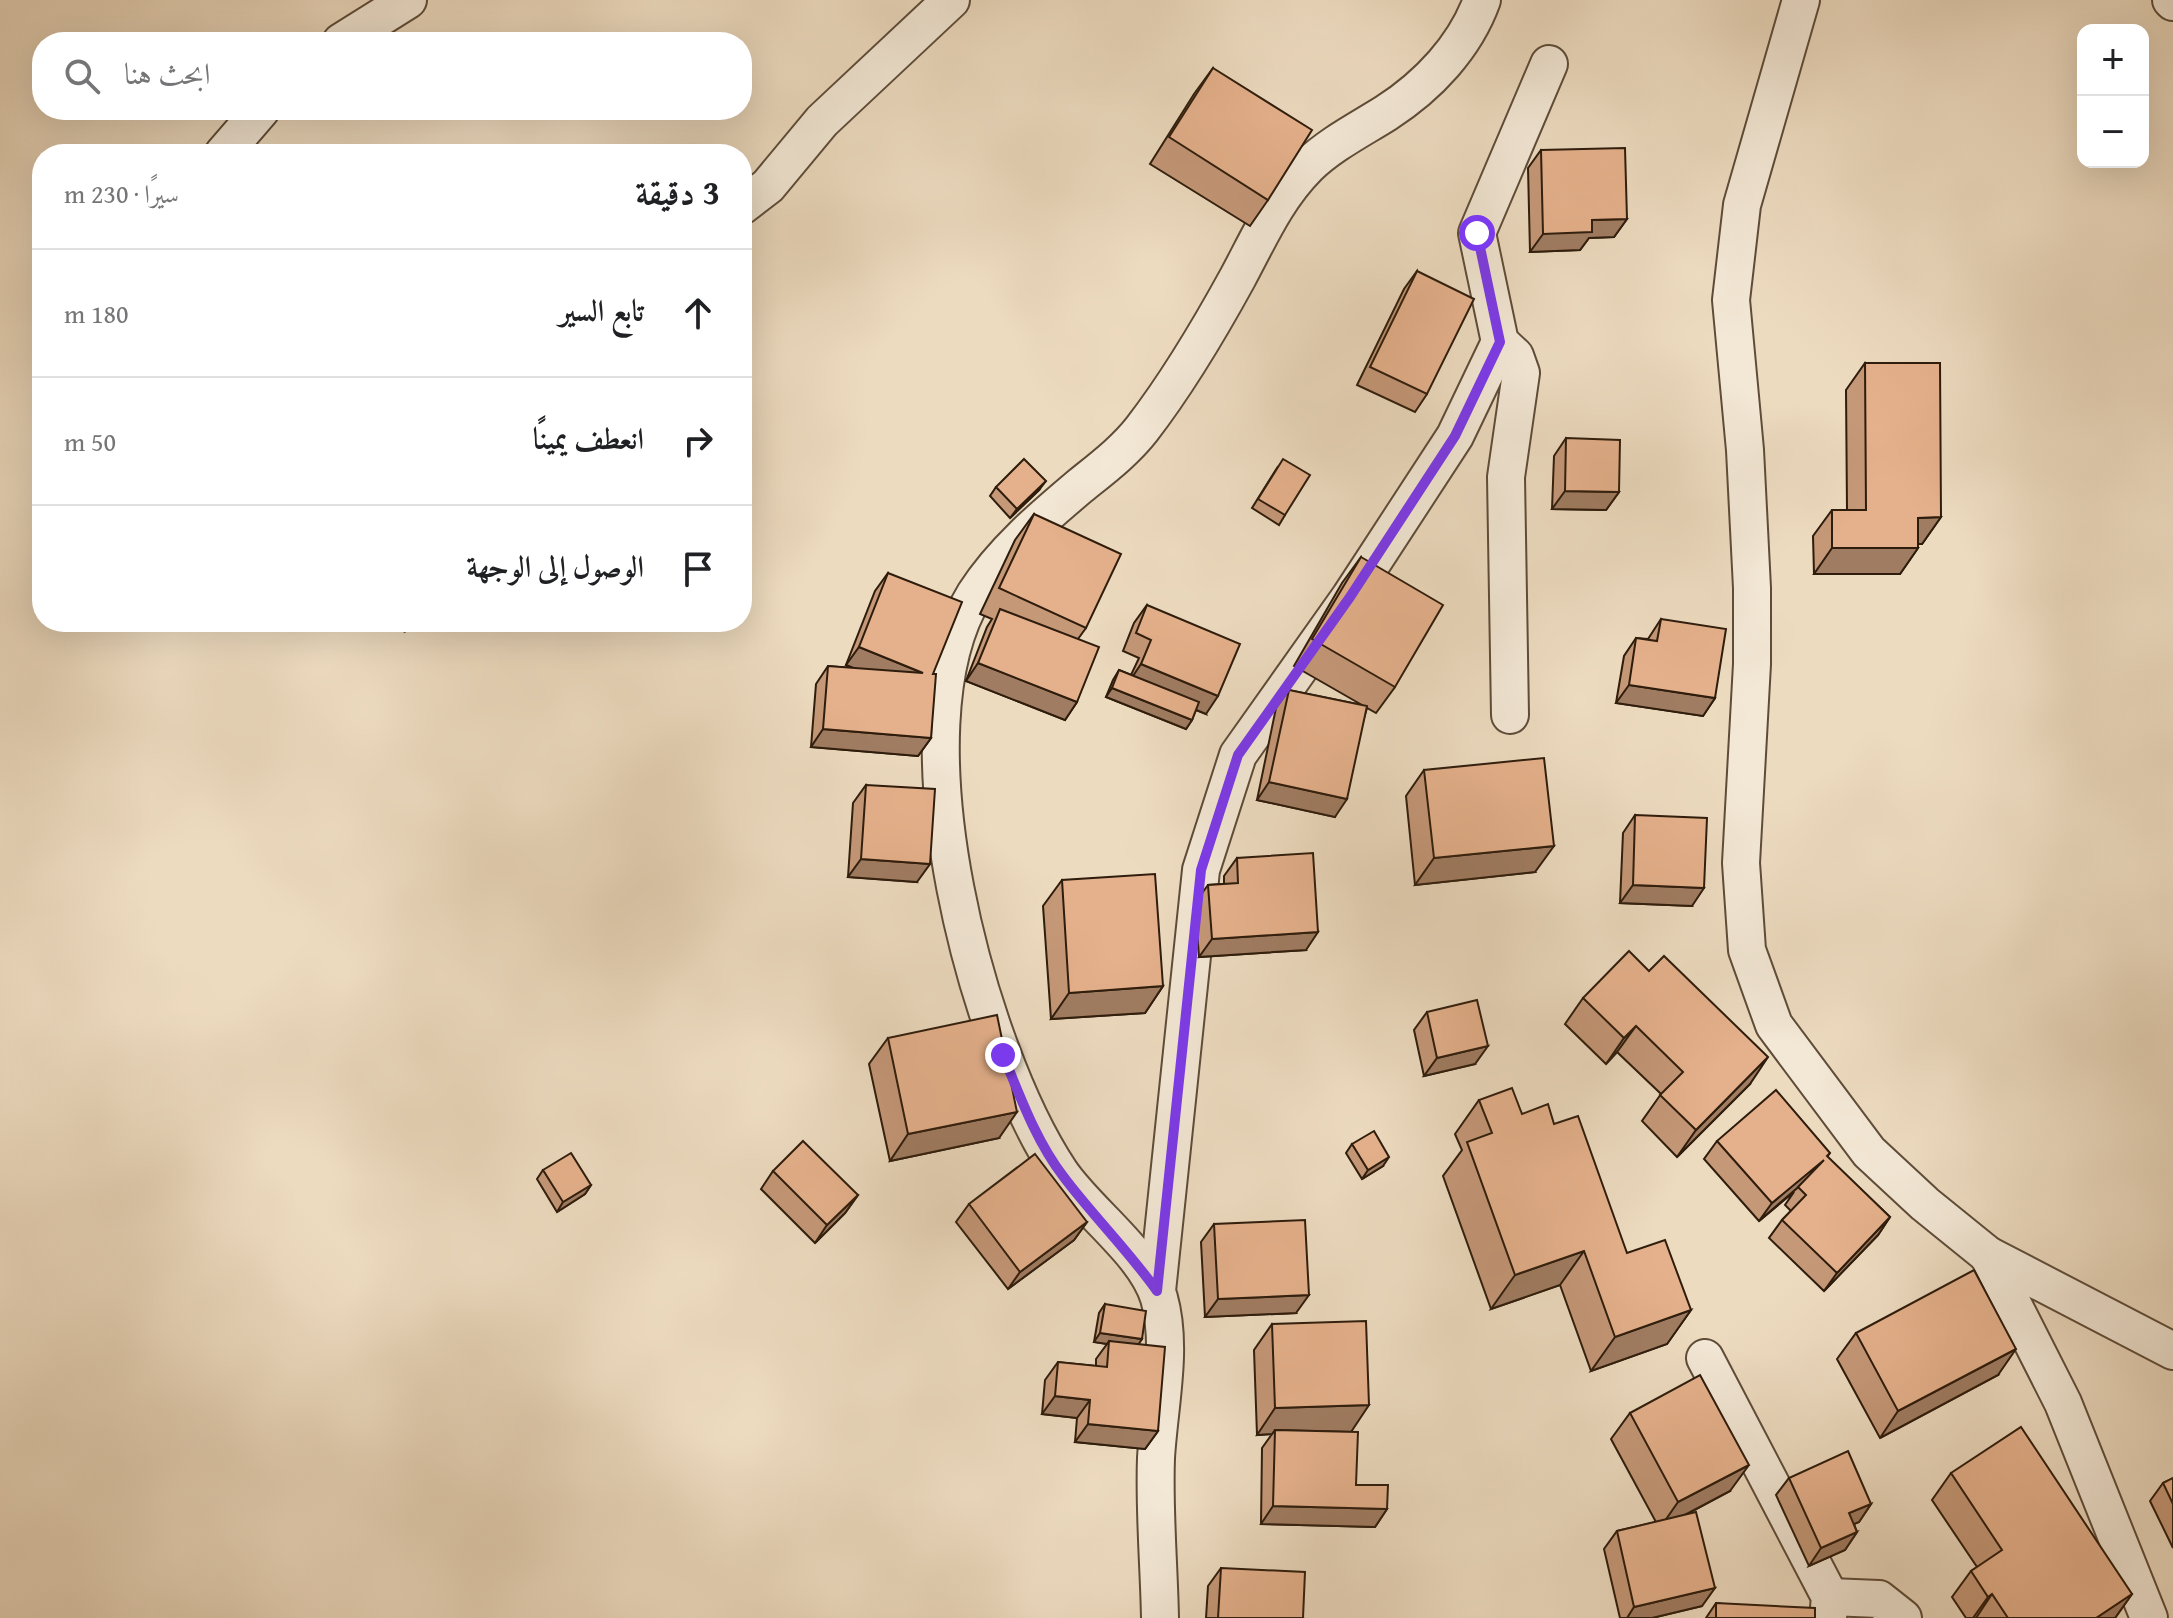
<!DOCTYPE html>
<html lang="ar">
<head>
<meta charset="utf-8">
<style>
  body { margin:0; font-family:"Gentium Book Plus",Amiri,serif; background:#f2f2f2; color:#202124; direction:rtl }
  .controls { position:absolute; right:24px; top:24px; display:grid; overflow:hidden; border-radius:16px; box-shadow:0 8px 32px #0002 }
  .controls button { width:72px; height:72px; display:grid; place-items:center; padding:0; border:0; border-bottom:2px solid #e0e0e0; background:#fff; color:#202124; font:40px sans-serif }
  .stop { position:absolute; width:24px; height:24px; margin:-18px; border:6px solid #7c3aed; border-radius:50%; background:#fff }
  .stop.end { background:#7c3aed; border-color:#fff; box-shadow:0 2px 8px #0008 }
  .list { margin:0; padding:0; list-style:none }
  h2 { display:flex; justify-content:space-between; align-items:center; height:104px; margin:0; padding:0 32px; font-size:34px }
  h2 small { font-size:26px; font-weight:400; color:#757577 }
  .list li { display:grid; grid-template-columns:52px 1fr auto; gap:24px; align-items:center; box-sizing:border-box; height:128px; padding:0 32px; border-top:2px solid #e0e0e0 }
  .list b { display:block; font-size:30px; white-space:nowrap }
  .list em { font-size:26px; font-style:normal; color:#757577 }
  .icon { flex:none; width:44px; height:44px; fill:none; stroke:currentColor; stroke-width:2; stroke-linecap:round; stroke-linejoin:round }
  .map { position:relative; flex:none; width:2173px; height:1618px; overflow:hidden; direction:ltr }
  .search { position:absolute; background:#fff; box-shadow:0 8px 32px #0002; left:32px; top:32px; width:720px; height:88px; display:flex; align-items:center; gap:20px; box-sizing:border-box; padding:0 28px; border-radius:32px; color:#757577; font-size:30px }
  .panel { position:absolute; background:#fff; box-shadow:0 8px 32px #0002; left:32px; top:144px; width:720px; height:488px; border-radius:32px; direction:rtl }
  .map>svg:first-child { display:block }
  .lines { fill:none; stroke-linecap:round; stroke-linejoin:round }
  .minor-casing { stroke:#5e4c39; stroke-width:40 }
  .minor { stroke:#f3e8d6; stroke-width:36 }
  .wall { fill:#c59878; stroke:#2e1c0c; stroke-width:2 }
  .shaded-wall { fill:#a07c62; stroke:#2e1c0c; stroke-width:2 }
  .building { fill:#e5b18c; stroke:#2e1c0c; stroke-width:2 }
  .route { stroke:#7c3aed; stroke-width:10 }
</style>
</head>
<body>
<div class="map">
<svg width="2173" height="1618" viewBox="0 0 2173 1618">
  <rect width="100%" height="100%" fill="#eddbc0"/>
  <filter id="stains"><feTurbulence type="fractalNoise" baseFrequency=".0025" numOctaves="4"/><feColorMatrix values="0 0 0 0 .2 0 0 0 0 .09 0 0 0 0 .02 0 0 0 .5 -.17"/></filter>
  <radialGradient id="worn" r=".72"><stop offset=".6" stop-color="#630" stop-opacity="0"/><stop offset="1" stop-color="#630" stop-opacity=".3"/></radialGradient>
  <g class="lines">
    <defs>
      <g id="minor">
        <path d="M1801,0L1742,205L1731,300L1745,450L1752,588V664L1741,863L1747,950L1774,1025L1869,1152L1925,1204L1988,1255L2173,1351"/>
        <path d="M2171,0L2173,2"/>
        <path d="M341,42L408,0"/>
        <path d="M223,154L261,110"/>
        <path d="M742,206L768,186L822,121L951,0"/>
        <path d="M1510,715L1506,477L1521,373L1515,356L1500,342L1477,233L1549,64"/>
        <path d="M1988,1255L2063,1403L2149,1618"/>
        <path d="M1157,1291L1201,870L1238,755L1350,597L1455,436L1500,342"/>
        <path d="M1705,1358L1830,1597L1828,1618"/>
        <path d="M1830,1597L1879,1599L1903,1618"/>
        <path d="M1160,1618C1159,1565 1154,1511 1156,1458C1159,1406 1173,1348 1159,1298C1145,1252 1087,1212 1060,1172C978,1049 891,729 975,594C1002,552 1042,518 1080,486C1101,469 1125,451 1142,429C1179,381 1209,330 1238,277C1259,238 1276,198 1308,166C1331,144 1359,130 1386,113C1428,86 1465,47 1482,0"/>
      </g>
    </defs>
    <use href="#minor" class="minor-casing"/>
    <use href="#minor" class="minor"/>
  </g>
  <g class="wall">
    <path d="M1213,68L1268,200L1250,226L1150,164L1194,94Z"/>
    <path d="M1541,150L1627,219L1614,237L1589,238L1580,250L1530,252L1528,168Z"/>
    <path d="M1417,271L1427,394L1415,412L1357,385L1404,289Z"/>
    <path d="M1865,363L1941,517L1922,544H1918V548L1900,574H1814L1813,536L1832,510H1847L1846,390Z"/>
    <path d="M1566,438L1619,492L1606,510L1552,509L1554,456Z"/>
    <path d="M1277,468L1285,515L1279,525L1252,508Z"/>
    <path d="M996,487L1039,490L1010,518L990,496Z"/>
    <path d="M1034,514L1086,628L1078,639L1077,702L1065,720L966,681L987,627L992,619L980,614L1015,540Z"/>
    <path d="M1361,557L1395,687L1376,713L1367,708L1335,817L1257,800L1276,708L1289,690L1362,705L1294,666L1342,583Z"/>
    <path d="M888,573L933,674L931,738L918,756L811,747L816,684L828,666L852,668L846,665L875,591Z"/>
    <path d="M1147,605L1206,714L1196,710L1192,720L1186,729L1106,697L1113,680L1119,670L1131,675L1139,658L1123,651L1134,623Z"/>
    <path d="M1661,619L1715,698L1703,716L1616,703L1624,656L1636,638L1648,639Z"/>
    <path d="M402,622H427L406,631Z"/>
    <path d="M1424,770L1535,872L1415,885L1406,796Z"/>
    <path d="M866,785L917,882L848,877L853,803Z"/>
    <path d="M1635,815L1692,906L1620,903L1623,833Z"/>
    <path d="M1237,858L1306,950L1199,957L1195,903L1208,885L1224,884V876Z"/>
    <path d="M1062,880L1163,986L1145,1013L1051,1019L1043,906Z"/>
    <path d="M1583,998L1750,1084L1677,1157L1642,1121L1661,1094L1617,1052L1606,1064L1565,1024Z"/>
    <path d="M1427,1012L1475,1064L1424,1076L1414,1030Z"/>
    <path d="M888,1038L999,1138L890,1161L869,1064Z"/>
    <path d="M1479,1100L1554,1124L1627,1253L1691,1310L1667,1344L1591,1371L1560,1285L1491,1309L1443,1176L1462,1150L1455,1134Z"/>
    <path d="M1717,1141L1827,1157L1890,1217L1878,1235L1824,1291L1769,1238L1782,1220L1791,1211L1785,1205L1794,1192L1759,1221L1704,1159Z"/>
    <path d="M1352,1144L1383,1166L1362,1179L1346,1153Z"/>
    <path d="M543,1170L591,1185L585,1194L557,1212L537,1179Z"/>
    <path d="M773,1171L858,1195L845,1213L815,1243L761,1189Z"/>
    <path d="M969,1204L1087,1222L1074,1240L1008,1289L956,1222Z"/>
    <path d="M1214,1224L1296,1313L1205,1317L1201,1242Z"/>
    <path d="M1105,1304L1138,1344L1158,1431L1145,1449L1075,1442L1077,1418L1042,1414L1045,1380L1058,1362L1096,1366V1359L1107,1344L1094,1342L1099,1313Z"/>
    <path d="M1272,1324L1351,1432L1356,1485L1387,1509L1375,1527L1261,1524L1262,1448L1272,1434L1257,1435L1254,1350Z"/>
    <path d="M1856,1333L1998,1375L1880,1438L1837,1359Z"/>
    <path d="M1630,1413L1730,1491L1687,1514L1702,1606L1652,1618H1620L1604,1549L1617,1531L1656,1522L1611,1439Z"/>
    <path d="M1951,1473L2132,1594L2115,1618H1966L1952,1597L1971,1571L1977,1567L1932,1500Z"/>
    <path d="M1789,1478L1871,1504L1859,1522L1854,1524L1857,1532L1845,1550L1809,1566L1776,1495Z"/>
    <path d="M2173,1478V1548L2150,1501L2163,1483Z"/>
    <path d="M1221,1568L1303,1618H1206L1208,1586Z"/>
    <path d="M1716,1603L1815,1618H1706Z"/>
  </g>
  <g class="shaded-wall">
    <path d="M1627,219L1614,237L1589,238L1580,250L1530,252L1543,234L1592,220Z"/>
    <path d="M1046,481L1039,490L1010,518L1017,509Z"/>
    <path d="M1565,491L1619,492L1606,510L1552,509Z"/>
    <path d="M1941,517L1922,544H1900L1918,518Z"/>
    <path d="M1832,548H1918L1900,574H1814Z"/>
    <path d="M412,622H427L406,631Z"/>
    <path d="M859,647L923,673L911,691L846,665Z"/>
    <path d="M978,663L1077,702L1065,720L966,681Z"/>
    <path d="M1141,664L1218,696L1206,714L1129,682Z"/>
    <path d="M1629,685L1715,698L1703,716L1616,703Z"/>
    <path d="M1112,688L1192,720L1186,729L1106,697Z"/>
    <path d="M823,729L931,738L918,756L811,747Z"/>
    <path d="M1269,782L1347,799L1335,817L1257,800Z"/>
    <path d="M1554,846L1535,872L1415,885L1434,858Z"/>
    <path d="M861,859L930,864L917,882L848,877Z"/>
    <path d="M1633,885L1704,888L1692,906L1620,903Z"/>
    <path d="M1318,932L1306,950L1199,957L1212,939Z"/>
    <path d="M1163,986L1145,1013L1051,1019L1069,993Z"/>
    <path d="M1636,1026L1617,1052L1606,1064L1624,1038Z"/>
    <path d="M1488,1046L1475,1064L1424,1076L1437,1058Z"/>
    <path d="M1768,1057L1750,1084L1677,1157L1696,1130Z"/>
    <path d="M1017,1112L999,1138L890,1161L908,1134Z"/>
    <path d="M1830,1153L1817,1171L1759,1221L1772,1203Z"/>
    <path d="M1389,1157L1383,1166L1362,1179L1368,1170Z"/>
    <path d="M591,1185L585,1194L557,1212L563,1202Z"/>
    <path d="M858,1195L845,1213L815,1243L827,1225Z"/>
    <path d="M1890,1217L1878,1235L1824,1291L1837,1273Z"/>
    <path d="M1087,1222L1074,1240L1008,1289L1020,1272Z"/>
    <path d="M1584,1251L1560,1285L1491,1309L1515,1275Z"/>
    <path d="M1309,1295L1296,1313L1205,1317L1218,1299Z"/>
    <path d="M1691,1310L1667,1344L1591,1371L1615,1337Z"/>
    <path d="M1100,1333L1142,1339L1136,1348L1109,1341L1107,1344L1094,1342Z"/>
    <path d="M2016,1349L1998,1375L1880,1438L1898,1411Z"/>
    <path d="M1055,1396L1090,1400L1077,1418L1042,1414Z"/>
    <path d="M1369,1405L1351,1432L1275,1430L1272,1434L1257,1435L1275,1408Z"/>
    <path d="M1088,1424L1158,1431L1145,1449L1075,1442Z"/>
    <path d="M1749,1465L1730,1491L1660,1528L1678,1502Z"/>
    <path d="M1871,1504L1859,1522L1837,1531L1849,1513Z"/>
    <path d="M1273,1506L1387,1509L1375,1527L1261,1524Z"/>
    <path d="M1857,1532L1845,1550L1809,1566L1821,1548Z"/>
    <path d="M1715,1588L1702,1606L1652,1618H1627L1634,1607Z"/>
    <path d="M1992,1594L1976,1618H1973L1988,1597Z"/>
    <path d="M2132,1594L2115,1618H2096Z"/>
  </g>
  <g class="building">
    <path d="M1213,68L1312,130L1268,200L1169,137Z"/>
    <path d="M1625,148L1627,219L1592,220V232L1543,234L1541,150Z"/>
    <path d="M1417,271L1474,299L1427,394L1370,367Z"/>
    <path d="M1865,363H1940L1941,517L1918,518V548H1832V510H1866Z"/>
    <path d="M1566,438L1620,440L1619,492L1565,491Z"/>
    <path d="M1024,459L1046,481L1017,509L996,487Z"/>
    <path d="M1283,459L1310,475L1285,515L1258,499Z"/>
    <path d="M1034,514L1121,554L1086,628L999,588Z"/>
    <path d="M1361,557L1443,605L1395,687L1312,639Z"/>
    <path d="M888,573L962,602L933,674H936L931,738L823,729L828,666L923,673L859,647Z"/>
    <path d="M1147,605L1240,644L1218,696L1141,664L1151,640L1136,633Z"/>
    <path d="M1000,609L1099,647L1077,702L978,663Z"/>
    <path d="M1661,619L1726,629L1715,698L1629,685L1636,638L1657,641Z"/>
    <path d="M1119,670L1199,702L1192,720L1112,688Z"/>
    <path d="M1289,690L1367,706L1347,799L1269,782Z"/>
    <path d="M1544,758L1554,846L1434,858L1424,770Z"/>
    <path d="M866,785L935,789L930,864L861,859Z"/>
    <path d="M1635,815L1707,818L1704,888L1633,885Z"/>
    <path d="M1313,853L1318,932L1212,939L1208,885L1238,883L1237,858Z"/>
    <path d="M1155,874L1163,986L1069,993L1062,880Z"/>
    <path d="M1629,951L1649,971L1664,956L1768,1057L1696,1130L1660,1095L1683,1072L1636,1026L1624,1038L1583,998Z"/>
    <path d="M1477,1000L1488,1046L1437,1058L1427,1012Z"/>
    <path d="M997,1015L1017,1112L908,1134L888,1038Z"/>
    <path d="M1512,1088L1522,1114L1548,1104L1554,1124L1578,1116L1627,1253L1665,1240L1691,1310L1615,1337L1584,1251L1515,1275L1467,1142L1492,1133L1479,1100Z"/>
    <path d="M1776,1090L1830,1153L1827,1156L1890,1217L1837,1273L1782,1220L1806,1195L1798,1187L1824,1160L1772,1203L1717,1141Z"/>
    <path d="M1374,1131L1389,1157L1368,1170L1352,1144Z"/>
    <path d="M803,1141L858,1195L827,1225L773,1171Z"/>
    <path d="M571,1153L591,1185L563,1202L543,1170Z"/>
    <path d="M1035,1154L1087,1222L1020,1272L969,1204Z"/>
    <path d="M1305,1220L1309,1295L1218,1299L1214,1224Z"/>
    <path d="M1974,1270L2016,1349L1898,1411L1856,1333Z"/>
    <path d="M1105,1304L1146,1311L1142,1339L1100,1333Z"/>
    <path d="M1366,1321L1369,1405L1275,1408L1272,1324Z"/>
    <path d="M1109,1341L1165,1347L1158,1431L1088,1424L1090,1400L1055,1396L1058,1362L1107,1367Z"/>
    <path d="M1700,1375L1749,1465L1678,1502L1630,1413Z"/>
    <path d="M2021,1427L2132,1594L2096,1618H2008L1992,1594L1988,1597L1971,1571L2002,1550L1951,1473Z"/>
    <path d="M1275,1430L1358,1432L1356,1485H1388L1387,1509L1273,1506Z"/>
    <path d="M1848,1451L1871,1504L1849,1513L1857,1532L1821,1548L1789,1478Z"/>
    <path d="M2173,1478V1504L2163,1483Z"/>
    <path d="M1696,1512L1715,1588L1634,1607L1617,1531Z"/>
    <path d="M1221,1568L1305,1572L1303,1618H1218Z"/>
    <path d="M1716,1603L1815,1608V1618H1716Z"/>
  </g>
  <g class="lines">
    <path class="route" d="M1003,1055C1020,1096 1036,1141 1063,1176C1093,1216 1128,1250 1157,1291L1201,870L1238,755L1350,597L1455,436L1500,342L1477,233"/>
  </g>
  <rect width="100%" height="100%" filter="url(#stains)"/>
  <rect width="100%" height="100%" fill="url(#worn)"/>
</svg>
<div class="controls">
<button>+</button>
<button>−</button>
</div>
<div class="stop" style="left:1477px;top:233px"></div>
<div class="stop end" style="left:1003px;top:1055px"></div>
<div class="search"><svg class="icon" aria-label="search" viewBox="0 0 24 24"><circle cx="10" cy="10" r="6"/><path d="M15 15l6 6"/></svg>ابحث هنا</div>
<section class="panel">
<h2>3 دقيقة<small>سيرًا · 230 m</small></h2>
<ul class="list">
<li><svg class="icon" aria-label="ahead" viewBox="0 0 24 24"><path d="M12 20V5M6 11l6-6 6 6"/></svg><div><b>تابع السير</b></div><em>180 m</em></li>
<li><svg class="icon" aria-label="right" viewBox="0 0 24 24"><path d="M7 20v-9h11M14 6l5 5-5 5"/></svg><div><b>انعطف يمينًا</b></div><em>50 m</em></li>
<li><svg class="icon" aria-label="arrive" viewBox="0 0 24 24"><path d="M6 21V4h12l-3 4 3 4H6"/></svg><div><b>الوصول إلى الوجهة</b></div></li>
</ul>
</section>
</div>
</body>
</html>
